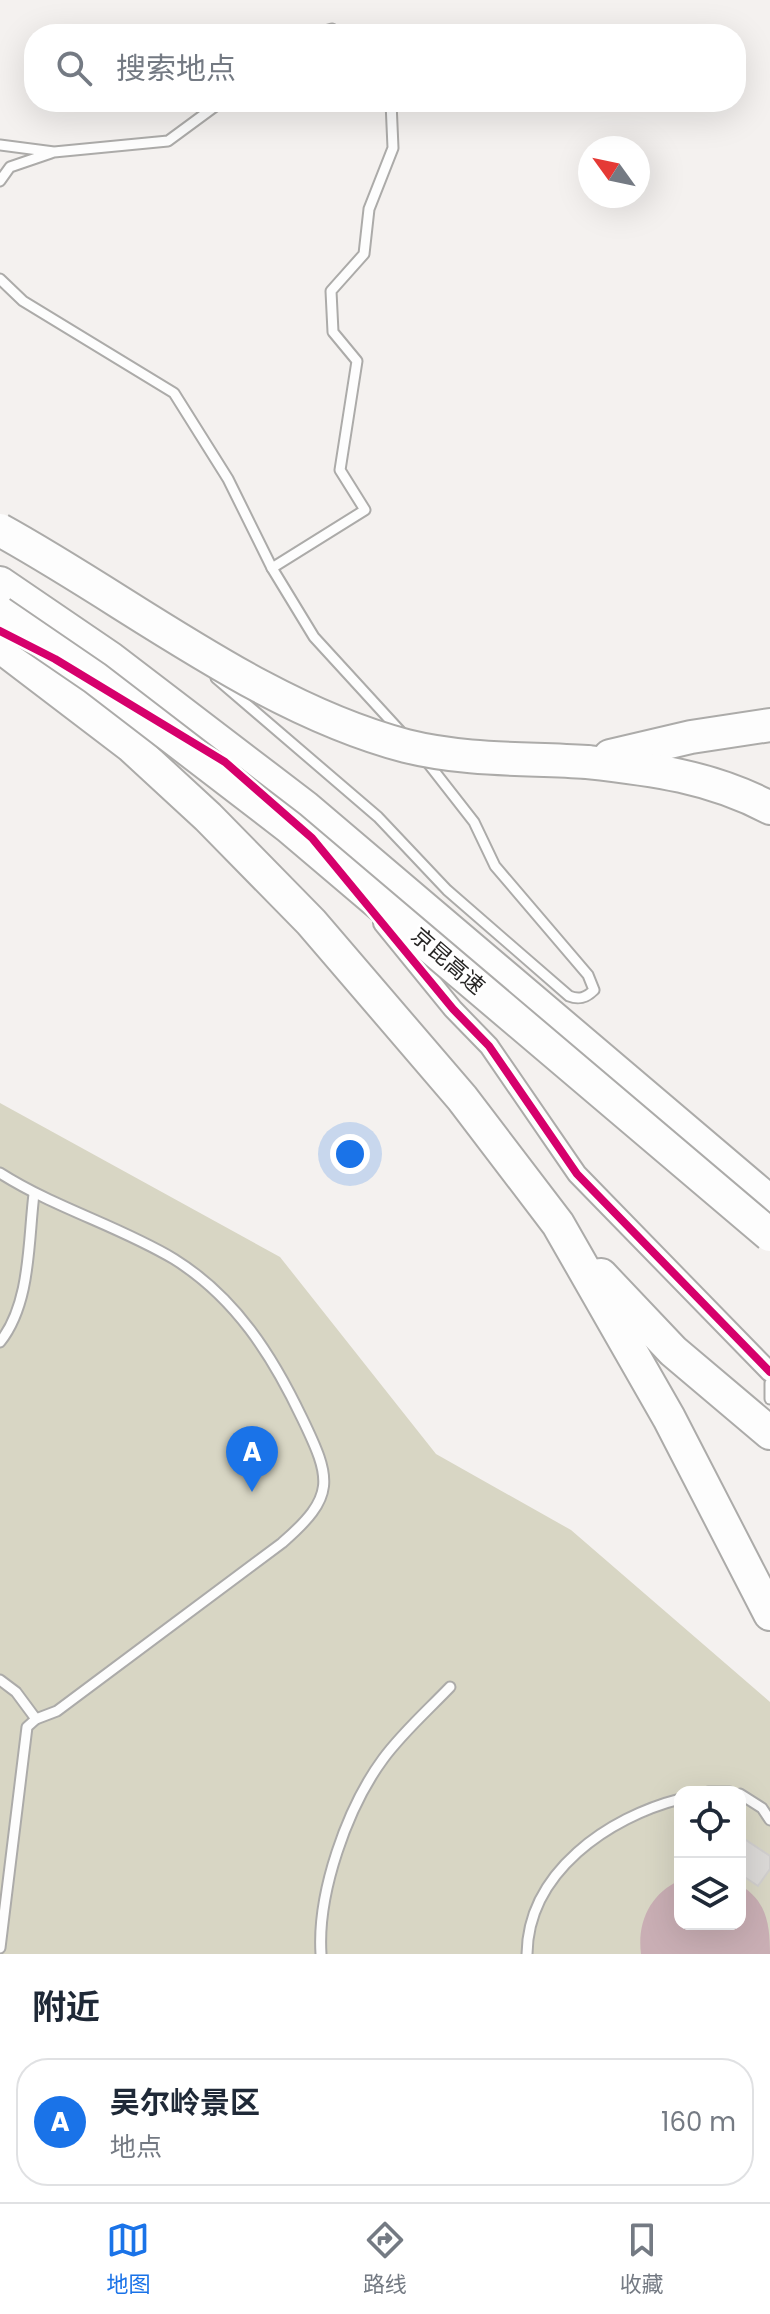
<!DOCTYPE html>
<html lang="zh">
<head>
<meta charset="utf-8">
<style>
  body { margin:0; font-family:Poppins,"Noto Sans SC",sans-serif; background:#f6f6f7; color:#1f2937 }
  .controls { position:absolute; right:24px; bottom:24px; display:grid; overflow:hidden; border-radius:16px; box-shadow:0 8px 32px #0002 }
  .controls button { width:72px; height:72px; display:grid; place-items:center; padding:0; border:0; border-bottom:2px solid #e0e1e3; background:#fff; color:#1f2937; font:40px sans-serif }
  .compass { position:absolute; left:578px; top:136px; width:72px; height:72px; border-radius:50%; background:#fff; box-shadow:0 8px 32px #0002; rotate:303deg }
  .you { position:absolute; left:350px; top:1154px; width:28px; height:28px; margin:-20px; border:6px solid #fff; border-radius:50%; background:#1a73e8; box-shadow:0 0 0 12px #1a73e833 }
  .badge { display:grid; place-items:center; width:52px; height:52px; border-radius:50%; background:#1a73e8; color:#fff; font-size:26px; font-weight:700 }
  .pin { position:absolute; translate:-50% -66px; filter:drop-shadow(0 2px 4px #0008) }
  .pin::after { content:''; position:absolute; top:42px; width:28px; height:24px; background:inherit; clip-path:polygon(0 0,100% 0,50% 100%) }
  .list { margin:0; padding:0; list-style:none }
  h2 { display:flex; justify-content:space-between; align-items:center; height:104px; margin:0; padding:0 32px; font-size:34px }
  h2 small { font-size:26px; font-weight:400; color:#747a83 }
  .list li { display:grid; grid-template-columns:52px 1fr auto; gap:24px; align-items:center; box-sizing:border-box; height:128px; margin:0 16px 16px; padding:0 16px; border:2px solid #e0e1e3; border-radius:32px }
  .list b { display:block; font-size:30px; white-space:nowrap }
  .list p { margin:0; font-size:26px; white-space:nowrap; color:#747a83 }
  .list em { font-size:26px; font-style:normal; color:#747a83 }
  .icon { flex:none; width:44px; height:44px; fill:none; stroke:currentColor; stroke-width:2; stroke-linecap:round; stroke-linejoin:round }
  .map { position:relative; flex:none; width:770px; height:1954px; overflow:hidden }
  .search { position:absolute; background:#fff; box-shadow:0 8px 32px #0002; left:24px; right:24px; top:24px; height:88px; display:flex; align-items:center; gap:20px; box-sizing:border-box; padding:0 28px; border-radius:32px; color:#747a83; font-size:30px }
  .sheet { height:248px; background:#fff }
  nav { display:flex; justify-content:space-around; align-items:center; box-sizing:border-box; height:112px; border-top:2px solid #e0e1e3; background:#fff; font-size:22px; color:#747a83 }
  nav a { display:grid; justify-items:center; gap:4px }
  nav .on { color:#1a73e8 }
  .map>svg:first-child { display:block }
  .green { fill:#d8d6c4; fill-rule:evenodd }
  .water { fill:#c9aeb4 }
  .building { fill:#dbd9d7; stroke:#d1cfce; stroke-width:2 }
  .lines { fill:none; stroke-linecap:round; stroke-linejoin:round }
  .service-casing { stroke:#acaba9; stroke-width:13 }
  .minor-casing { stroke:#acaba9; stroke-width:22 }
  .motorway-casing { stroke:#acaba9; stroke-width:36 }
  .service { stroke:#fdfdfd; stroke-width:9 }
  .minor { stroke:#fdfdfd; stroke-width:18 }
  .motorway { stroke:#fdfdfd; stroke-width:32 }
  .motorway-bridge-casing { stroke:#acaba9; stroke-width:36; stroke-linecap:butt }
  .motorway-bridge { stroke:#fdfdfd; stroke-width:32 }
  .cycleway-casing { stroke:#fff; stroke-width:13 }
  .cycleway { stroke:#d6006c; stroke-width:8 }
  .labels { text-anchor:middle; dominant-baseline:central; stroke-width:6; stroke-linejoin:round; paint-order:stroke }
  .street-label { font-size:22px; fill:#272625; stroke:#fff }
</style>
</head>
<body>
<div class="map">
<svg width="770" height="1954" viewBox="0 0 770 1954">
  <rect width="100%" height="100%" fill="#f4f1ef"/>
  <path class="green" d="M0,1103L280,1257L436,1454L571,1530L770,1702V1954H0ZM680,1792H740V1924H680Z"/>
  <path class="water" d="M680,1880V1924H740V1885C767,1901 770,1925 770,1954H641C637,1922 650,1894 680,1880Z"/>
  <path class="building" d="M740,1836L770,1856V1869L758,1886L740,1874Z"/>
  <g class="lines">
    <defs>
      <g id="service">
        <path d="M314,34L332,29L340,34"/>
        <path d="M391,102L393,148L369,209L364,254L331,291L333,332L357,361L340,470L365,510L272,568L314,637L401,732"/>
        <path d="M0,145L54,152L168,141L221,102"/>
        <path d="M0,181L10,167L51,153"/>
        <path d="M0,279L23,301L174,393L228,479L272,568"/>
        <path d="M216,678L378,817L447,890L569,996C579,1000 586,998 594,990L588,975L495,866L474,822L424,758"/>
        <path d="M0,1173C55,1208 119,1226 174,1259C235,1297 272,1355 302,1418C332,1480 336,1496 282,1543L57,1711L36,1719L27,1727L0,1948"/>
        <path d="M0,1342C31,1303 28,1242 34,1194"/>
        <path d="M770,1383V1399"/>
        <path d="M0,1680L16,1692L36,1719"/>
        <path d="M708,1792H730"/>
        <path d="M740,1794L762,1808L770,1820"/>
        <path d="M321,1954C317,1893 347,1808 383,1759C402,1733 428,1710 450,1687"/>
        <path d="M527,1954C528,1872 609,1817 680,1799"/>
      </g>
      <path id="minor" d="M383,923L453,1009L489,1046L577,1174L770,1372"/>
      <g id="motorway">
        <path d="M0,583L110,658L305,807L770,1202"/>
        <path d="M0,646L131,746L208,817L311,922L462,1098L558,1224L669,1418L770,1614"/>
        <path d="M610,756L691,737L770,725"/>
        <path d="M587,762C652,769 712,777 770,808"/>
        <path d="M601,1275L673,1351L770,1433"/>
      </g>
    </defs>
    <use href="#service" class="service-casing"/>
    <use href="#minor" class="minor-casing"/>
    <use href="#motorway" class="motorway-casing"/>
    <use href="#service" class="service"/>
    <use href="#minor" class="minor"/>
    <use href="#motorway" class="motorway"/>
    <defs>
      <g id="motorway-bridge">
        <path d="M0,530C131,602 261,708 406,746C466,761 526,758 587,762"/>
        <path d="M0,613L95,678L289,827L770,1235"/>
      </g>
    </defs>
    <use href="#motorway-bridge" class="motorway-bridge-casing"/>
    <use href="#motorway-bridge" class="motorway-bridge"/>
    <defs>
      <path id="cycleway" d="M0,631L55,659L225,762L312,838L453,1009L489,1046L577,1174L770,1372"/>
    </defs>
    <use href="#cycleway" class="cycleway-casing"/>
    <use href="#cycleway" class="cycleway"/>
  </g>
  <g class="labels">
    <g class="street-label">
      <text transform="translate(448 961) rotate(41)">京昆高速</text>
    </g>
  </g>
</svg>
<div class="controls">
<button><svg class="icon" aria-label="locate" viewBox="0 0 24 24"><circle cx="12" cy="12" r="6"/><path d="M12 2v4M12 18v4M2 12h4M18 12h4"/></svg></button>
<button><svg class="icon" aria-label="layers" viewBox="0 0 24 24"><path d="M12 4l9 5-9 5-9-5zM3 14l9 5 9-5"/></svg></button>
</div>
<svg class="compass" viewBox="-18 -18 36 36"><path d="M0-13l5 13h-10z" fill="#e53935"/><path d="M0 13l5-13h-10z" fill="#747a83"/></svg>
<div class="you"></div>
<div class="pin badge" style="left:252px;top:1492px">A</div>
<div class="search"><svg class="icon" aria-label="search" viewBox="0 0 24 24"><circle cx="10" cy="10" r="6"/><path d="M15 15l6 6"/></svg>搜索地点</div>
</div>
<section class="sheet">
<h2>附近<small></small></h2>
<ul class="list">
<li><span class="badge">A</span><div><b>吴尔岭景区</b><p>地点</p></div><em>160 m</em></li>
</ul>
</section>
<nav>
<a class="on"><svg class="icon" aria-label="map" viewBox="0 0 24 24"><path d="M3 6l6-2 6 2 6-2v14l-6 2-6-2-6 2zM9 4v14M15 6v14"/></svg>地图</a>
<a><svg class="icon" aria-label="directions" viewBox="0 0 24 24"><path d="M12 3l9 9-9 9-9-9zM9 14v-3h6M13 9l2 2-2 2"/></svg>路线</a>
<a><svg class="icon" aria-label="saved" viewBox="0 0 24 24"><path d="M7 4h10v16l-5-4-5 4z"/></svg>收藏</a>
</nav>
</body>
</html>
